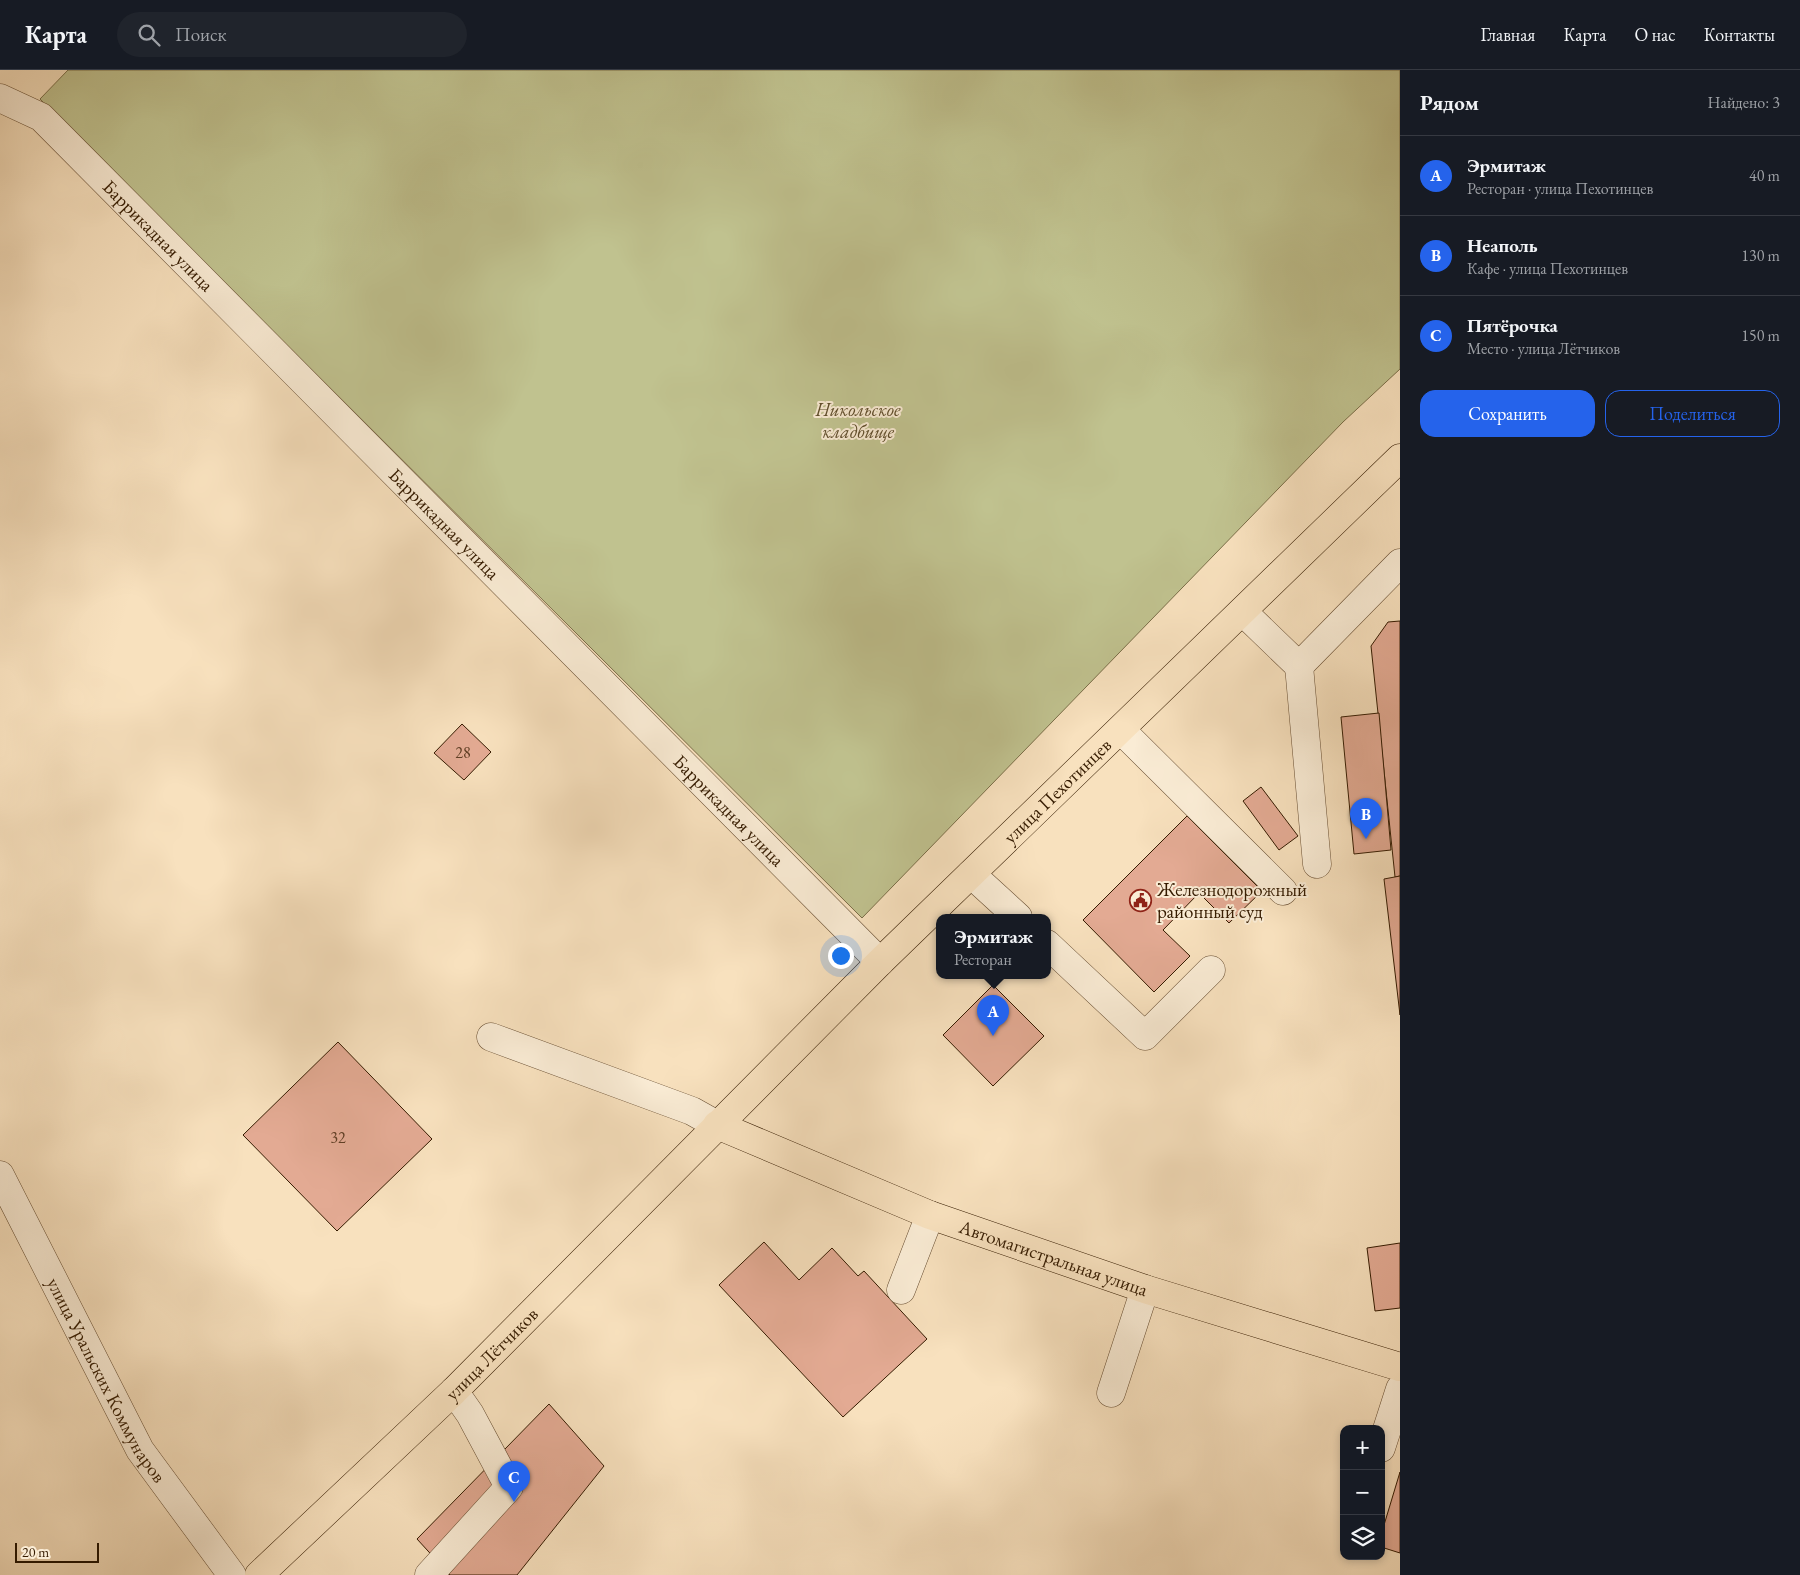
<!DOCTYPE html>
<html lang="ru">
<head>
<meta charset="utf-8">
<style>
  body { margin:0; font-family:"EB Garamond",serif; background:#20242c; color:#f1f3f6 }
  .controls { position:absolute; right:15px; bottom:15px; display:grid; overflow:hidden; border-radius:10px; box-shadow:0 2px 8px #0003 }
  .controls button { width:45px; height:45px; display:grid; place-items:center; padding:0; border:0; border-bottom:1px solid #363941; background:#171b24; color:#f1f3f6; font:25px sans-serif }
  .scale { position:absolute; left:15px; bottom:12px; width:84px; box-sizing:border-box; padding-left:5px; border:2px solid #351b00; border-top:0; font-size:14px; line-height:18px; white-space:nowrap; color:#351b00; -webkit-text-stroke:4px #faecd5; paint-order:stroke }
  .you { position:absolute; left:840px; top:885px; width:18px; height:18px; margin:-12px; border:4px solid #fff; border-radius:50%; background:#1a73e8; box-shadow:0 0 0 8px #1a73e833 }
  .badge { display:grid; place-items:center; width:32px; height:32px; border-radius:50%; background:#2563eb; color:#fff; font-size:16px; font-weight:700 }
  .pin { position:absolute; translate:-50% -41px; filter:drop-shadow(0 1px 2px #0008) }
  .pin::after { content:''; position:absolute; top:26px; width:18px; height:15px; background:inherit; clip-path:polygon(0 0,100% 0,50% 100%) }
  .popup { position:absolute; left:936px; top:844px; width:115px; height:65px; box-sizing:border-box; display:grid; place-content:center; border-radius:10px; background:#171b24; filter:drop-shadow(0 1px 4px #0005); font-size:16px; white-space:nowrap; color:#9ea1a6 }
  .popup b { font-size:19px; color:#f1f3f6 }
  .popup::after { content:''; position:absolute; left:50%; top:100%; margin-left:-10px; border:10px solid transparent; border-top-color:#171b24 }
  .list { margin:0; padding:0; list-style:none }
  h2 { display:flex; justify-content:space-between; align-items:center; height:65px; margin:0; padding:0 20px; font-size:21px }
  h2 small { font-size:16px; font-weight:400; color:#9ea1a6 }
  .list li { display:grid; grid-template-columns:32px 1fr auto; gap:15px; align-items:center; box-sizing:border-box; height:80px; padding:0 20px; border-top:1px solid #363941 }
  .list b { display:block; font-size:19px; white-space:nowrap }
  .list p { margin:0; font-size:16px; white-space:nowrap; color:#9ea1a6 }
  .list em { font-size:16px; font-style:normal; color:#9ea1a6 }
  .actions { display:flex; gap:10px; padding:15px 20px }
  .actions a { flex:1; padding:11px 0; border:1px solid #2563eb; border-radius:15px; text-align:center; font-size:18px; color:#2563eb }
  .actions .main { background:#2563eb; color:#fff }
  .icon { flex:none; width:28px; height:28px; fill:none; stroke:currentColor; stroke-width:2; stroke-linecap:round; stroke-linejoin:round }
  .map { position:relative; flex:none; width:1400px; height:1505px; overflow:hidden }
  header { display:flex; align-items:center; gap:30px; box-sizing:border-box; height:70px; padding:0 25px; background:#171b24; border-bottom:1px solid #363941 }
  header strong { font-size:24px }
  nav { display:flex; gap:28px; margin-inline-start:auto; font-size:18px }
  .search { width:350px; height:45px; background:#20242c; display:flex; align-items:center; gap:12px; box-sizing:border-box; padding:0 18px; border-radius:28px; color:#9ea1a6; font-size:19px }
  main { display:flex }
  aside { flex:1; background:#171b24 }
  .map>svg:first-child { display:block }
  .green { fill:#c0c28f; stroke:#7a6e48 }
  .building { fill:#e3aa93; stroke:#351b00 }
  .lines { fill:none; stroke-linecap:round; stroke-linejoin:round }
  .minor-casing { stroke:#664c30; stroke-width:29 }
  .major-casing { stroke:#351b00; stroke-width:29 }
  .minor { stroke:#faecd5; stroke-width:28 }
  .major { stroke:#f8e1be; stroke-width:28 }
  .labels { text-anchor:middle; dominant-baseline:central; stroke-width:4; stroke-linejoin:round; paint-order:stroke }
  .number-label { font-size:16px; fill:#603f25 }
  .street-label { font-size:19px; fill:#351b00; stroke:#faecd5 }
  .park-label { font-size:19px; font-style:italic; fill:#5f4d2b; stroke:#faecd5 }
  .poi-label { font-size:19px; fill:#351b00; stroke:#faecd5; text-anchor:start }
</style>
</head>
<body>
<header>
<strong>Карта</strong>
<div class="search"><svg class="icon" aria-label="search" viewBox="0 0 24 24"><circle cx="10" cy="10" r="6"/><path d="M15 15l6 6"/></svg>Поиск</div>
<nav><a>Главная</a><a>Карта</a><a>О нас</a><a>Контакты</a></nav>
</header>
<main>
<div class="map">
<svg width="1400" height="1505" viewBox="0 0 1400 1505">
  <rect width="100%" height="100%" fill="#f8e1be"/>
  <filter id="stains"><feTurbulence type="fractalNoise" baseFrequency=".004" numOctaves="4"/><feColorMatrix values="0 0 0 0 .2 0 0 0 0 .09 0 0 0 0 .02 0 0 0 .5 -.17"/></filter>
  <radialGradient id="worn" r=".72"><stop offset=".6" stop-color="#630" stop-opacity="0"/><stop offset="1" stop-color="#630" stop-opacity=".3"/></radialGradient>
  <path class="green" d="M68,0H1400V299L1343,352L862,848L40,29Z"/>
  <g class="building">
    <path d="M1400,551V806L1395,807L1371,576L1388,552Z"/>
    <path d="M1379,643L1391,780L1354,784L1341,647Z"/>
    <path d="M462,654L491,682L464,710L434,683Z"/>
    <path d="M1261,717L1298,766L1279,780L1243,731Z"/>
    <path d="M1187,746L1262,821L1229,853L1199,823L1163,860L1190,886L1154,922L1083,850Z"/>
    <path d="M1400,806V945L1384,809Z"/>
    <path d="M993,915L1044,966L993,1016L943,965Z"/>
    <path d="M338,972L432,1069L337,1161L243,1065Z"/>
    <path d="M764,1172L799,1210L832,1178L858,1206L864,1201L927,1269L843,1347L719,1215Z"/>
    <path d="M1400,1173V1238L1375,1241L1367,1178Z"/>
    <path d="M549,1334L604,1396L517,1505H450L417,1469Z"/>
    <path d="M1400,1402V1483L1381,1477V1465Z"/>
  </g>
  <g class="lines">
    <defs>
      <g id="minor">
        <path id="s1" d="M0,28L41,47L880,892"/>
        <path d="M1243,542L1299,596L1400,493"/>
        <path d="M1299,596L1317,794"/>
        <path d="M1121,660L1283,821"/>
        <path d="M971,804L1018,847"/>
        <path d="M1047,874L1145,966L1211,900"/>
        <path d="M491,967L692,1041L717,1055"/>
        <path id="s2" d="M0,1105L140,1380L232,1505"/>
        <path d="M901,1220L930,1145"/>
        <path d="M1111,1323L1145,1219"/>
        <path d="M1381,1378L1400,1319"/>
        <path d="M429,1505L509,1417L470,1344L454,1321"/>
      </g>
      <g id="major">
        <path id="s3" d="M717,1055L930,1145L1145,1219L1400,1297"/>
        <path id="s4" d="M259,1505L454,1321L880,892L1400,388"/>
      </g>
    </defs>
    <use href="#minor" class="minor-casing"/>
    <use href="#major" class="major-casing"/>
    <use href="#minor" class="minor"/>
    <use href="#major" class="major"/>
  </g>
  <defs>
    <symbol id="civic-ring" viewBox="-11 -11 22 22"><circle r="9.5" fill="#faecd5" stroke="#8f2418" stroke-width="1.5"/><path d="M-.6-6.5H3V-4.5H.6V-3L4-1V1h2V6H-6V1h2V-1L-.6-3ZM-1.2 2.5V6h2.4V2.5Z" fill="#8f2418"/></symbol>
  </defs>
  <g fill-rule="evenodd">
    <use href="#civic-ring" x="1128" y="818" width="25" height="25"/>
  </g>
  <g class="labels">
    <g class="number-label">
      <text x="463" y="682">28</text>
      <text x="338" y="1067">32</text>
    </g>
    <g class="street-label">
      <text stroke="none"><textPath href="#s1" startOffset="212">Баррикадная улица</textPath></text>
      <text stroke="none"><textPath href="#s1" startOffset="618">Баррикадная улица</textPath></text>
      <text stroke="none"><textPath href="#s4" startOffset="1119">улица Пехотинцев</textPath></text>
      <text stroke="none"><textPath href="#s1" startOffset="1022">Баррикадная улица</textPath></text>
      <text stroke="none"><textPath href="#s3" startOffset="362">Автомагистральная улица</textPath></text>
      <text stroke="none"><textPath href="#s4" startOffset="321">улица Лётчиков</textPath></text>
      <text stroke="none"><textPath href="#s2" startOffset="231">улица Уральских Коммунаров</textPath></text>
    </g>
    <g class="park-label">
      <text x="858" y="339">Никольское<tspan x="858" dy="22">кладбище</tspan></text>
    </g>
    <g class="poi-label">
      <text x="1157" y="819">Железнодорожный<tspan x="1157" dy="22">районный суд</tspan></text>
    </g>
  </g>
  <rect width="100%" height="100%" filter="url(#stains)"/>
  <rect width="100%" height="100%" fill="url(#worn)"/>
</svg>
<div class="controls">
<button>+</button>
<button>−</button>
<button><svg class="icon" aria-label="layers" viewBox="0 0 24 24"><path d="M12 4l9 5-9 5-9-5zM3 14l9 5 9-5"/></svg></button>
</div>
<div class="scale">20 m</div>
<div class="you"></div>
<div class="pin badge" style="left:993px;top:966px">A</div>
<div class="popup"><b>Эрмитаж</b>Ресторан</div>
<div class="pin badge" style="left:1366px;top:769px">B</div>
<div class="pin badge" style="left:514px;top:1432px">C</div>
</div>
<aside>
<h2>Рядом<small>Найдено: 3</small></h2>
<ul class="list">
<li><span class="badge">A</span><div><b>Эрмитаж</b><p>Ресторан · улица Пехотинцев</p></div><em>40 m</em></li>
<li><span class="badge">B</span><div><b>Неаполь</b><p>Кафе · улица Пехотинцев</p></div><em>130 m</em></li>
<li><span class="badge">C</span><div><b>Пятёрочка</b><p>Место · улица Лётчиков</p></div><em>150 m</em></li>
</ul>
<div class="actions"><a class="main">Сохранить</a><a>Поделиться</a></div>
</aside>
</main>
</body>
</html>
